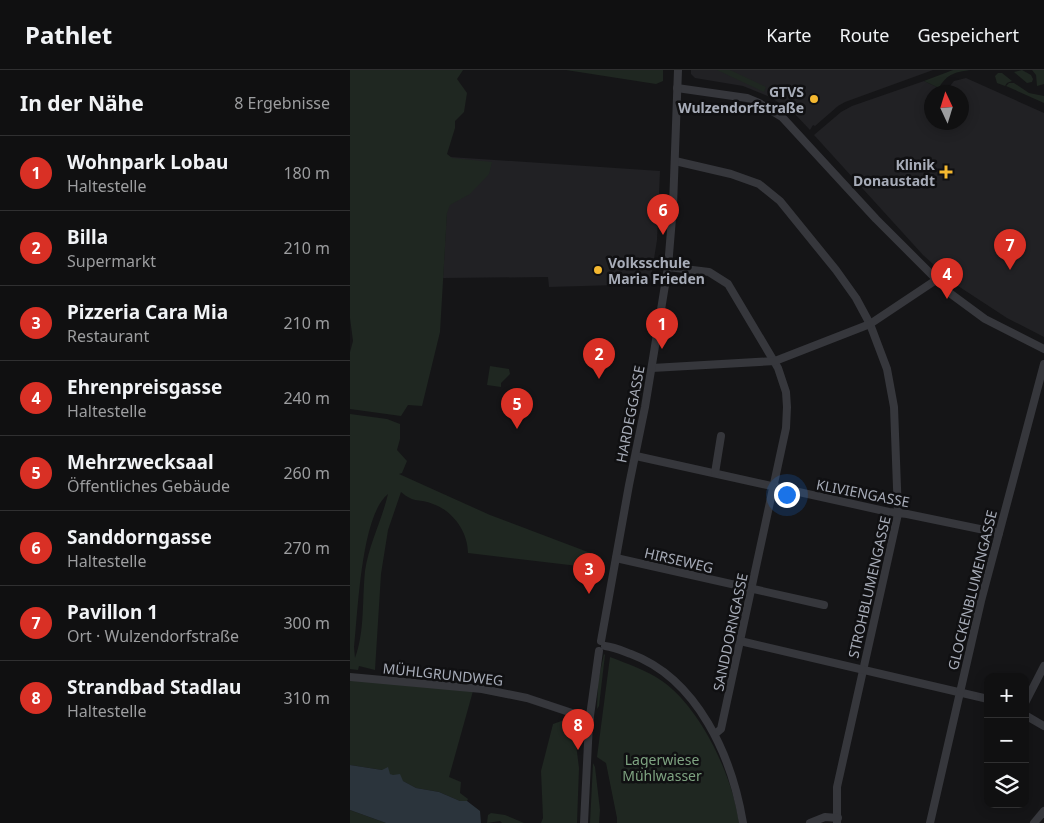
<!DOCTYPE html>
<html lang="de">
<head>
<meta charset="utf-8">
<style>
  body { margin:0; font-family:"Noto Sans",sans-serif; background:#1e1e1f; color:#f1f3f6 }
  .controls { position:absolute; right:15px; bottom:15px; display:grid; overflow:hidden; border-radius:10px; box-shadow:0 2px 12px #0003 }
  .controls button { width:45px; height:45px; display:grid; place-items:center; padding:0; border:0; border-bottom:1px solid #303031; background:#101011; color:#f1f3f6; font:25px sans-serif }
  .compass { position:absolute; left:574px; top:15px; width:45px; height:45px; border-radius:50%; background:#101011; box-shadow:0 2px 12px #0003; rotate:356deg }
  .you { position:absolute; left:436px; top:424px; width:18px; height:18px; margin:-12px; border:4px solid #fff; border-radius:50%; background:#1a73e8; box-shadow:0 0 0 8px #1a73e833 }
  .badge { display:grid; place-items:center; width:32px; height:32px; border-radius:50%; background:#d93025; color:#fff; font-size:16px; font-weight:700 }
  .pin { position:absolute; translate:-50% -41px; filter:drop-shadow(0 1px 2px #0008) }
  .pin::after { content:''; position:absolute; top:26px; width:18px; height:15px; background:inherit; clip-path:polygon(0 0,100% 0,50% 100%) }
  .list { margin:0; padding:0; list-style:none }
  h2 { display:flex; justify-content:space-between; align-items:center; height:65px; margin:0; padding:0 20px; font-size:21px }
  h2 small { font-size:16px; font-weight:400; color:#9c9d9f }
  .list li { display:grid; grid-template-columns:32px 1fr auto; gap:15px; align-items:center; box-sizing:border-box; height:75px; padding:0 20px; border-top:1px solid #303031 }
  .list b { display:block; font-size:19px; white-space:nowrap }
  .list p { margin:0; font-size:16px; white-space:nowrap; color:#9c9d9f }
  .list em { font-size:16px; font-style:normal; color:#9c9d9f }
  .icon { flex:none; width:28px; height:28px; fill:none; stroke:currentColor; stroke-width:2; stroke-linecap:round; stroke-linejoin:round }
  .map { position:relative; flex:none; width:694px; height:753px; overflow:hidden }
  header { display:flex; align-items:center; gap:30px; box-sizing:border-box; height:70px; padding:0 25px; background:#101011; border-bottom:1px solid #303031 }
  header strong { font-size:24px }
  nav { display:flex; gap:28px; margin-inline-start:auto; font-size:18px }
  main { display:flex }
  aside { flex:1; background:#101011 }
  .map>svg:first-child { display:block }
  .built { fill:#212124; fill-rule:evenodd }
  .green { fill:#1f2721; fill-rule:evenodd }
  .water { fill:#2b343c }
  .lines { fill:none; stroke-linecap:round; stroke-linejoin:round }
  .minor { stroke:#36373c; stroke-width:8 }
  .poi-dot { fill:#f5b830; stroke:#101012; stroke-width:2 }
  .labels { text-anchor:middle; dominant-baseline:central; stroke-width:5; stroke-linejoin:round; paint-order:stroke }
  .poi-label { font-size:14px; font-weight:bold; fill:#a7acb8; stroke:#101012; text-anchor:end }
  .street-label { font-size:14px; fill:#a7acb8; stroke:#101012 }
  .park-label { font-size:14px; fill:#7ea381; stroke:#101012 }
</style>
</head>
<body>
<header>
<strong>Pathlet</strong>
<nav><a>Karte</a><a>Route</a><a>Gespeichert</a></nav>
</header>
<main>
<aside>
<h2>In der Nähe<small>8 Ergebnisse</small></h2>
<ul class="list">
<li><span class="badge">1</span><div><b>Wohnpark Lobau</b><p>Haltestelle</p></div><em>180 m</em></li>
<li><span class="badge">2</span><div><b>Billa</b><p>Supermarkt</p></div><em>210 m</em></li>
<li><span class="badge">3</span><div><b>Pizzeria Cara Mia</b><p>Restaurant</p></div><em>210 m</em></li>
<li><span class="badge">4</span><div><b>Ehrenpreisgasse</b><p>Haltestelle</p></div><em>240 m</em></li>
<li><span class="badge">5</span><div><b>Mehrzwecksaal</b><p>Öffentliches Gebäude</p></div><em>260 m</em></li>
<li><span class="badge">6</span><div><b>Sanddorngasse</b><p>Haltestelle</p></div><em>270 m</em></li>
<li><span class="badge">7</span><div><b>Pavillon 1</b><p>Ort · Wulzendorfstraße</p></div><em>300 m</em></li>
<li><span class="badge">8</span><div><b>Strandbad Stadlau</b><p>Haltestelle</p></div><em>310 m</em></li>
</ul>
</aside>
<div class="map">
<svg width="694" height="753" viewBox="0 0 694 753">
  <rect width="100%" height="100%" fill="#151517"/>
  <g class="built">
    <path d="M341,0H583L495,32L488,36L465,56L463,55L460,60L443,42L420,27L393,16L345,8L341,4Z"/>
    <path d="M616,8L694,43V267L657,248L605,214L573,185L464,65L491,42L502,36L574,11L596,21L604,11ZM582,22H612V52H582Z"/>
    <path d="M100,87L310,101L307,170L300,214L199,217L198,207L93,208Z"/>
  </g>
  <g class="green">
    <path d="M0,0H113L107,9L117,23L114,42L105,51V58L97,84L102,88L142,92L139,104L120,124L100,135L97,143L90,262L72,336L58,335L51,346L0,339V282L3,271L0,248Z"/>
    <path d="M216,0H313V11L306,14Z"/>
    <path d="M367,0H380L416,17L414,22Z"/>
    <path d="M603,0H621C607,2 597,3 589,18L574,11Z"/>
    <path d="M672,0L681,5L683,9L682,12L677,13L664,2Z"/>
    <path d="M682,0H694V14L687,16L686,5Z"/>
    <path d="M648,3H652L662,11L657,13L655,16L647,13L645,6Z"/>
    <path d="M659,13H664L679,23L694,26V33L656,16Z"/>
    <path d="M140,296L159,299L160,304L151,313V317L137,315Z"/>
    <path d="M0,344L37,349L50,354V369L47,380L57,391L52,403L49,404L140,445L251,487L245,498L118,483C118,462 103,441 83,434C69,428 65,434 51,422L38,460L31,504L25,600L9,596L8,600L0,599ZM38,424C32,450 19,474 15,501C12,530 15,561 5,588L4,577C8,542 11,445 38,424Z"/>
    <path d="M254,584L255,585L249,636L247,639L248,611Z"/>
    <path d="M260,587C278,594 296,600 312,611C351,638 383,707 389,753H267V748L256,693L247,687Z"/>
    <path d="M0,610L123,621L99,707L111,712L110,723L118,729L117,731H110L89,722L66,718L32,700L0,695Z"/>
    <path d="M220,648L230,655L226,674L229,698L227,753H191L193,748L191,701L203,654Z"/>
    <path d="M243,693L245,697L250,740L249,753H240Z"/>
    <path d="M0,740L36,753H0Z"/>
    <path d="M141,743L155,745L174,753H152L150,751L137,753L138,745Z"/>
  </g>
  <path class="water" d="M0,695L32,700L38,697L40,704L43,705L50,704L53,711L66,718L89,722L110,731H117L130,741L131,753H36L0,740Z"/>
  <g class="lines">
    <g class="minor">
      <path d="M327,18L397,28L409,33L432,47L526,149L601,224L635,249L694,279"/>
      <path d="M325,91L381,104L409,114L430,131L486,200L506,228L520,254L537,299L544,337L548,444L487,717V753"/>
      <path d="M318,197L359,202L378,214L428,298L436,322L437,337L436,358L371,659L365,664"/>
      <path d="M302,298L425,291L520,254L586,210"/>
      <path d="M286,386L539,442L557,444L649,463"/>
      <path d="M365,403L371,366"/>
      <path d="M266,488L474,535"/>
      <path d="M251,571L279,415L295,337L318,197L323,136L328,0"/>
      <path d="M390,571L638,629"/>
      <path d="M255,576C264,577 273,581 281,584C348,609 382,687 393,753"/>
      <path d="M0,607L132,619L177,628L240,649"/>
      <path d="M675,633L694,596"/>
      <path d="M675,645L694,656"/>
      <path d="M234,753L239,653L249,581"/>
      <path d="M460,753L475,747L488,748"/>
      <path d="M580,753L631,531L694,294"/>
      <path d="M684,753L694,741"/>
    </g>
  </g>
  <g class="poi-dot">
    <circle cx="464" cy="29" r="5"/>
    <path d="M593.5 94.5h5v5h5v5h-5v5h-5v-5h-5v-5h5z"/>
    <circle cx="248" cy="200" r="5"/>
  </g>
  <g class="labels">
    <g class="poi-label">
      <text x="454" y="21">GTVS<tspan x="454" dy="16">Wulzendorfstraße</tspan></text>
      <text x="585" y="94">Klinik<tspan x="585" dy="16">Donaustadt</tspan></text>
      <text x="258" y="192" text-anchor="start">Volksschule<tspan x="258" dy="16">Maria Frieden</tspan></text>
    </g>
    <g class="street-label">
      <text transform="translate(280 344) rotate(-79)">HARDEGGASSE</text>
      <text transform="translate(513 423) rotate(11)">KLIVIENGASSE</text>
      <text transform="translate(329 490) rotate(13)">HIRSEWEG</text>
      <text transform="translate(519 517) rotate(-77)">STROHBLUMENGASSE</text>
      <text transform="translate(622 520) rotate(-76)">GLOCKENBLUMENGASSE</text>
      <text transform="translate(380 562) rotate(-78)">SANDDORNGASSE</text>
      <text transform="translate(93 604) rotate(6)">MÜHLGRUNDWEG</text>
    </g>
    <g class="park-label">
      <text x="312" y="689">Lagerwiese<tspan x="312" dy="16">Mühlwasser</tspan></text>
    </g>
  </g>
</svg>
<div class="controls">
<button>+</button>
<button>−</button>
<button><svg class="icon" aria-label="layers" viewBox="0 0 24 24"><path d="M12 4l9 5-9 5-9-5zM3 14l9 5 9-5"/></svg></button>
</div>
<svg class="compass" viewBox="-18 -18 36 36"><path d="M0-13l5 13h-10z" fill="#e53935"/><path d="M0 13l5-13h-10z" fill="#9c9d9f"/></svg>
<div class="you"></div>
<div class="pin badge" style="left:312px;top:279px">1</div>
<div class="pin badge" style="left:249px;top:309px">2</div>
<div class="pin badge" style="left:239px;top:524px">3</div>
<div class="pin badge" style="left:597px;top:229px">4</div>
<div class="pin badge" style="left:167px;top:359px">5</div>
<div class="pin badge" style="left:313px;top:165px">6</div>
<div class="pin badge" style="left:660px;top:200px">7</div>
<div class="pin badge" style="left:228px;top:680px">8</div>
</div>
</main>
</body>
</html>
